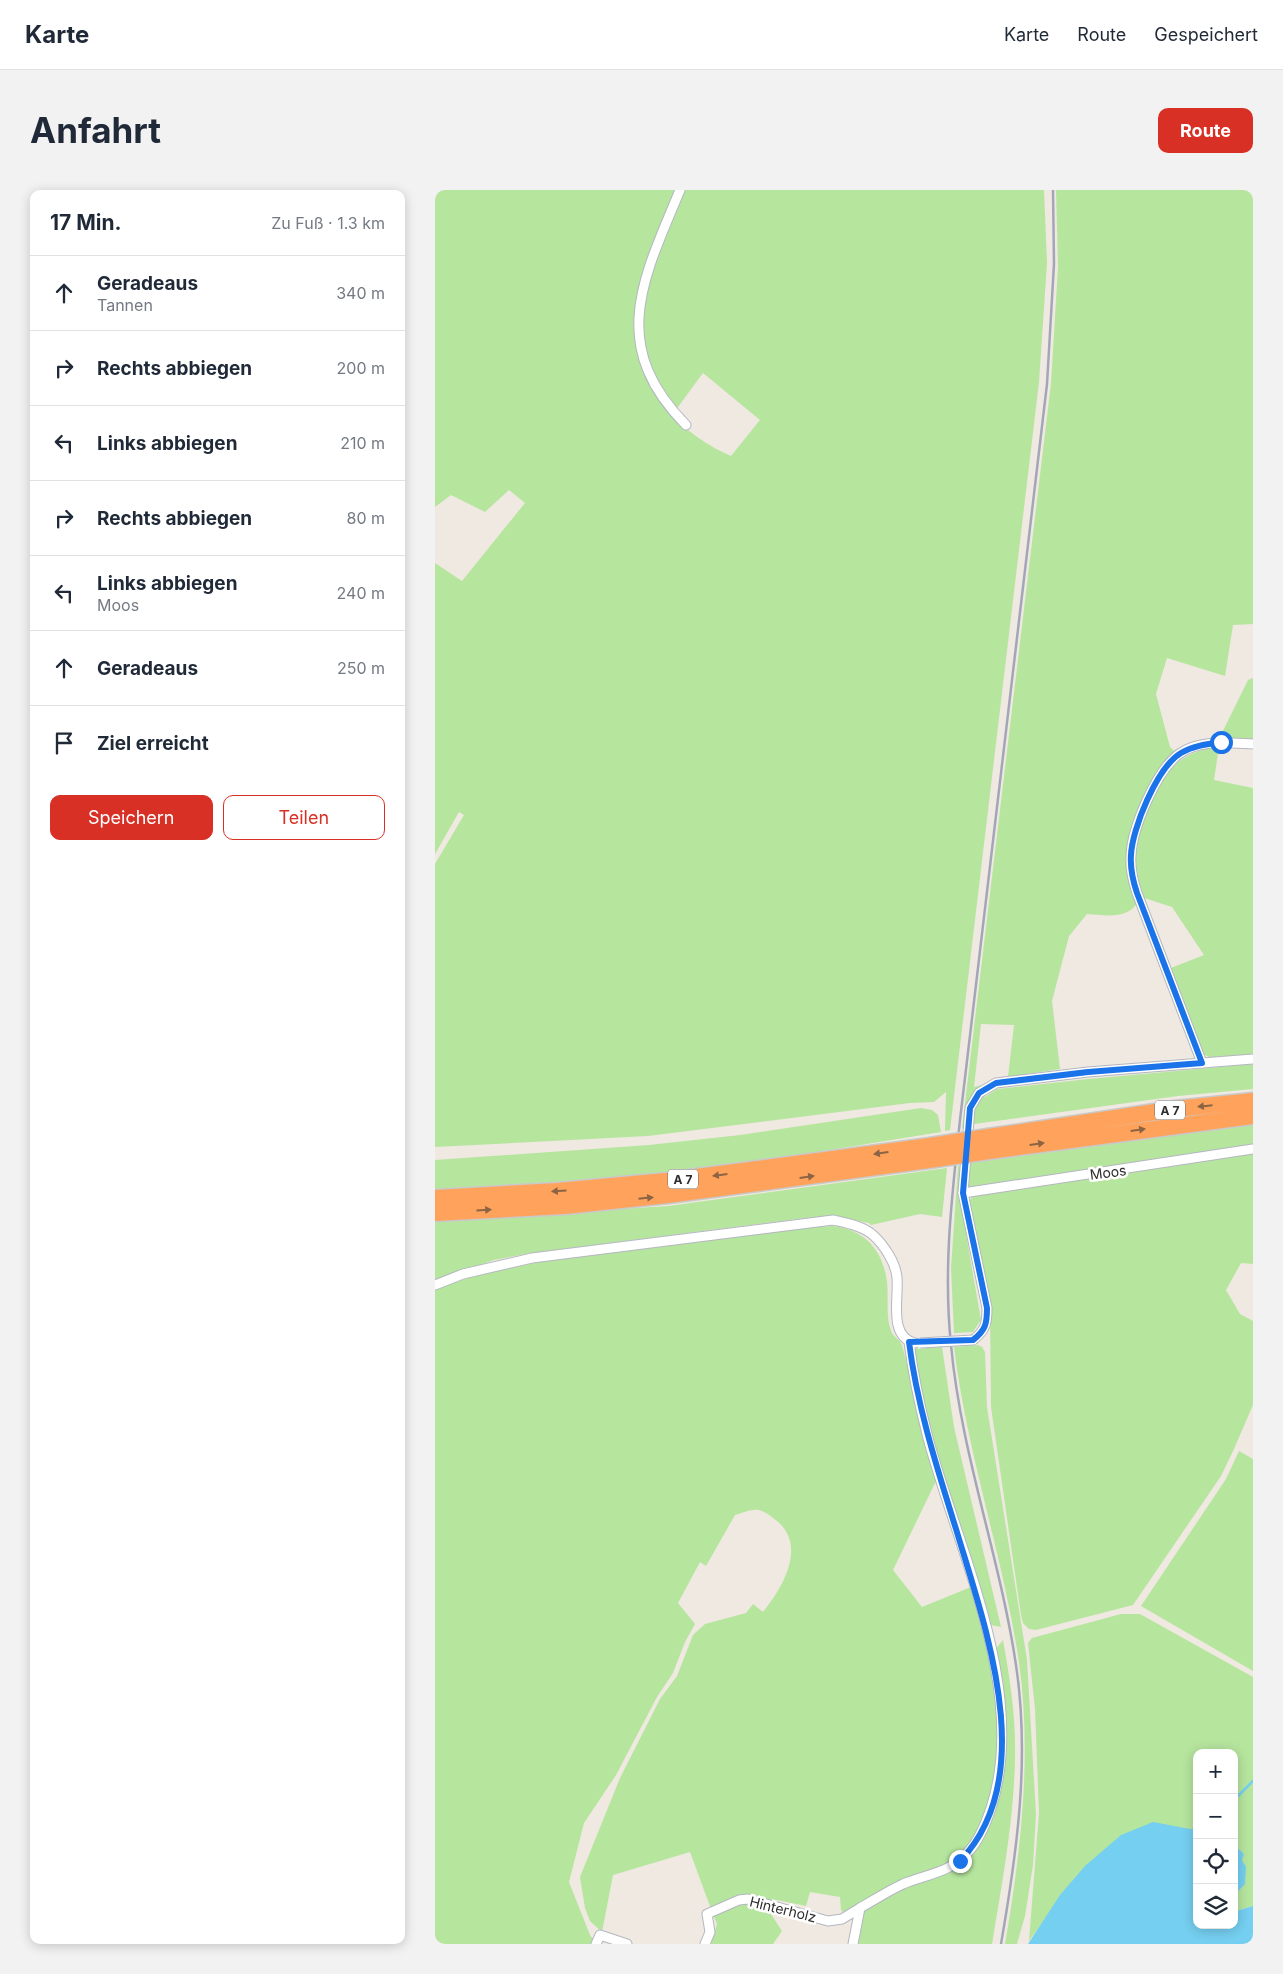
<!DOCTYPE html>
<html lang="de">
<head>
<meta charset="utf-8">
<style>
  body { margin:0; font-family:Inter,sans-serif; background:#f2f2f3; color:#1f2937 }
  .controls { position:absolute; right:15px; bottom:15px; display:grid; overflow:hidden; border-radius:10px; box-shadow:0 2px 12px #0003 }
  .controls button { width:45px; height:45px; display:grid; place-items:center; padding:0; border:0; border-bottom:1px solid #e0e1e3; background:#fff; color:#1f2937; font:25px sans-serif }
  .stop { position:absolute; width:15px; height:15px; margin:-11px; border:4px solid #1a73e8; border-radius:50%; background:#fff }
  .stop.end { background:#1a73e8; border-color:#fff; box-shadow:0 1px 5px #0008 }
  .list { margin:0; padding:0; list-style:none }
  h2 { display:flex; justify-content:space-between; align-items:center; height:65px; margin:0; padding:0 20px; font-size:21px }
  h2 small { font-size:16px; font-weight:400; color:#747a83 }
  .list li { display:grid; grid-template-columns:32px 1fr auto; gap:15px; align-items:center; box-sizing:border-box; height:75px; padding:0 20px; border-top:1px solid #e0e1e3 }
  .list b { display:block; font-size:19px; white-space:nowrap }
  .list p { margin:0; font-size:16px; white-space:nowrap; color:#747a83 }
  .list em { font-size:16px; font-style:normal; color:#747a83 }
  .actions { display:flex; gap:10px; padding:15px 20px }
  .actions a { flex:1; padding:11px 0; border:1px solid #d93025; border-radius:10px; text-align:center; font-size:18px; color:#d93025 }
  .actions .main { background:#d93025; color:#fff }
  .icon { flex:none; width:28px; height:28px; fill:none; stroke:currentColor; stroke-width:2; stroke-linecap:round; stroke-linejoin:round }
  .map { position:relative; flex:none; width:818px; height:1754px; overflow:hidden; border-radius:10px }
  header { display:flex; align-items:center; gap:30px; box-sizing:border-box; height:70px; padding:0 25px; background:#fff; border-bottom:1px solid #e0e1e3 }
  header strong { font-size:24px }
  nav { display:flex; gap:28px; margin-inline-start:auto; font-size:18px }
  .intro { display:flex; align-items:center; justify-content:space-between; box-sizing:border-box; height:120px; padding:0 30px }
  h1 { margin:0; font-size:35px }
  .button { padding:12px 22px; border-radius:10px; background:#d93025; color:#fff; font-size:18px; font-weight:700 }
  main { display:flex; gap:30px; padding:0 30px }
  aside { flex:1; background:#fff; border-radius:10px; box-shadow:0 2px 12px #0003 }
  .map>svg:first-child { display:block }
  .green { fill:#b6e59e }
  .water { fill:#75cff0 }
  .lines { fill:none; stroke-linecap:round; stroke-linejoin:round }
  .stream { stroke:#75cff0; stroke-width:2.5 }
  .street-casing { stroke:#b4b7c1; stroke-width:11 }
  .highway-casing { stroke:#c9c9c9; stroke-width:19 }
  .street { stroke:#fff; stroke-width:9 }
  .highway { stroke:#ffa35c; stroke-width:16 }
  .rail { stroke:#a3a6b8; stroke-width:2.5 }
  .street-bridge-casing { stroke:#b4b7c1; stroke-width:11; stroke-linecap:butt }
  .highway-bridge-casing { stroke:#c9c9c9; stroke-width:19; stroke-linecap:butt }
  .street-bridge { stroke:#fff; stroke-width:9 }
  .highway-bridge { stroke:#ffa35c; stroke-width:16 }
  .oneway { fill:#8c6343 }
  .route { stroke:#1a73e8; stroke-width:6 }
  .labels { text-anchor:middle; dominant-baseline:central; stroke-width:5; stroke-linejoin:round; paint-order:stroke }
  .shield { fill:#fff; stroke:#6d6d6d; stroke-width:1 }
  .shield-label { font-size:12px; font-weight:bold; fill:#2e2e2e }
  .street-label { font-size:14px; fill:#2e2e2e; stroke:#fff }
</style>
</head>
<body>
<header>
<strong>Karte</strong>
<nav><a>Karte</a><a>Route</a><a>Gespeichert</a></nav>
</header>
<div class="intro"><h1>Anfahrt</h1><a class="button">Route</a></div>
<main>
<aside>
<h2>17 Min.<small>Zu Fuß · 1.3 km</small></h2>
<ul class="list">
<li><svg class="icon" aria-label="ahead" viewBox="0 0 24 24"><path d="M12 20V5M6 11l6-6 6 6"/></svg><div><b>Geradeaus</b><p>Tannen</p></div><em>340 m</em></li>
<li><svg class="icon" aria-label="right" viewBox="0 0 24 24"><path d="M7 20v-9h11M14 6l5 5-5 5"/></svg><div><b>Rechts abbiegen</b></div><em>200 m</em></li>
<li><svg class="icon" aria-label="left" viewBox="0 0 24 24"><path d="M17 20v-9H6M10 6l-5 5 5 5"/></svg><div><b>Links abbiegen</b></div><em>210 m</em></li>
<li><svg class="icon" aria-label="right" viewBox="0 0 24 24"><path d="M7 20v-9h11M14 6l5 5-5 5"/></svg><div><b>Rechts abbiegen</b></div><em>80 m</em></li>
<li><svg class="icon" aria-label="left" viewBox="0 0 24 24"><path d="M17 20v-9H6M10 6l-5 5 5 5"/></svg><div><b>Links abbiegen</b><p>Moos</p></div><em>240 m</em></li>
<li><svg class="icon" aria-label="ahead" viewBox="0 0 24 24"><path d="M12 20V5M6 11l6-6 6 6"/></svg><div><b>Geradeaus</b></div><em>250 m</em></li>
<li><svg class="icon" aria-label="arrive" viewBox="0 0 24 24"><path d="M6 21V4h12l-3 4 3 4H6"/></svg><div><b>Ziel erreicht</b></div></li>
</ul>
<div class="actions"><a class="main">Speichern</a><a>Teilen</a></div>
</aside>
<div class="map">
<svg width="818" height="1754" viewBox="0 0 818 1754">
  <rect width="100%" height="100%" fill="#efe9e1"/>
  <g class="green">
    <path d="M0,0H241C228,33 211,66 203,100C186,175 230,237 296,266L325,230L268,183L240,221L220,193L206,145L208,102L247,0H609L612,73L604,192L515,940L510,941L511,902L499,912L475,913L213,946L0,957V674L29,625L24,622L0,664V373L27,391L90,313L74,300L50,322L16,305L0,317Z"/>
    <path d="M621,0H818V434L798,435L790,486L732,468L721,504L735,557L740,562L695,646L703,712C692,730 671,725 652,724L634,746L617,811L625,879L573,887L579,835L546,834L539,897L547,895L550,907L562,899L653,889L818,874V899L743,906L539,934L527,938L616,193L623,77Z"/>
    <path d="M818,488V550L784,549L813,490Z"/>
    <path d="M784,557L779,590L818,598V864L776,868L768,864L736,778L769,765L737,717L706,707C700,688 698,670 700,650C702,640 708,630 712,621C727,585 742,561 784,557Z"/>
    <path d="M486,918L497,920L503,925L506,942C413,957 321,973 228,983C152,991 76,995 0,999V970L214,955L305,945Z"/>
    <path d="M818,934V956L537,998L532,996L536,973L743,942Z"/>
    <path d="M818,962V1074L806,1073L791,1100L805,1124L818,1131V1215L799,1259L786,1286L698,1415L601,1440L594,1439L588,1433L586,1425L556,1217L555,1118L533,1013L539,1004Z"/>
    <path d="M523,976H525L526,1015L546,1130L538,1142L519,1143L516,1078Z"/>
    <path d="M512,978L507,1027L485,1024L436,1035L434,1033L398,1026L371,1028L96,1063L59,1070L0,1091V1031L233,1016Z"/>
    <path d="M398,1036C430,1040 448,1060 452,1092C454,1109 450,1127 457,1143C459,1147 465,1150 467,1155L502,1289L458,1380L487,1417L536,1397L556,1474L565,1539L561,1598L547,1636L523,1669L409,1723L406,1720L405,1707L375,1702L371,1716L337,1709L335,1712L314,1706L276,1719L255,1662L178,1685L167,1742L155,1731L150,1718L145,1687L185,1588L225,1509L242,1486L258,1445L270,1434L311,1423L318,1414L328,1422C348,1397 372,1356 342,1331C324,1316 321,1318 300,1325L271,1376L265,1372L243,1413L260,1434L250,1452L238,1483L222,1507L181,1585L149,1633L134,1692L155,1745L162,1754H0V1099C76,1070 158,1065 239,1055C292,1048 344,1038 398,1036Z"/>
    <path d="M543,1155L547,1157L550,1162L552,1217L592,1470L601,1624L598,1675L590,1726L582,1754H570C586,1661 597,1566 584,1472C568,1366 532,1264 519,1157Z"/>
    <path d="M507,1157L519,1237L566,1437L556,1435C544,1398 471,1182 480,1159Z"/>
    <path d="M804,1261L818,1269V1481L706,1416L791,1289Z"/>
    <path d="M686,1424H705L818,1487V1716L801,1721C801,1714 800,1707 801,1701C803,1686 813,1666 799,1655V1563H762V1638L668,1662L639,1689L594,1751L604,1623L600,1519L593,1453L597,1448Z"/>
    <path d="M568,1450C575,1489 581,1528 580,1568C579,1630 567,1693 557,1754H423L428,1721L469,1698L488,1691L546,1652L559,1626L566,1598L570,1538L560,1460Z"/>
    <path d="M314,1712L332,1718L347,1741L338,1754H276L282,1734L278,1724Z"/>
  </g>
  <path class="water" d="M718,1632L755,1639L762,1638V1735H799V1655L809,1664L807,1670L811,1677L810,1694L801,1703V1721L818,1716V1754H593L625,1705L650,1676L686,1645Z"/>
  <g class="lines">
    <path class="stream" d="M799,1610L818,1591"/>
    <defs>
      <g id="street">
        <path d="M245,0C208,89 172,155 251,235"/>
        <path d="M767,873L702,703C698,691 695,679 696,666C697,638 721,581 744,564C765,549 794,553 818,554"/>
        <path d="M528,1003L818,959"/>
        <path d="M0,1095L28,1084L97,1068L398,1030C411,1033 428,1036 438,1045C449,1055 461,1073 462,1088C464,1108 453,1147 480,1153"/>
        <path d="M538,1150C551,1140 552,1133 552,1118L528,1003L535,918L544,903L561,893L653,882L818,869"/>
        <path d="M161,1754L165,1745L192,1754"/>
        <path d="M270,1754L275,1742L272,1724L304,1710L313,1709L393,1731L407,1729L425,1718"/>
        <path d="M418,1754L425,1718C439,1710 453,1701 468,1694C492,1684 516,1683 534,1661C545,1649 551,1633 556,1618C594,1502 523,1360 493,1248C485,1217 478,1184 474,1152"/>
      </g>
      <g id="highway">
        <path d="M553,947L740,919L818,911"/>
        <path d="M554,961L818,926"/>
        <path d="M0,1008L122,1001L231,991L495,956"/>
        <path d="M0,1023L130,1016L233,1005L494,970"/>
      </g>
    </defs>
    <use href="#street" class="street-casing"/>
    <use href="#highway" class="highway-casing"/>
    <use href="#street" class="street"/>
    <use href="#highway" class="highway"/>
    <path class="rail" d="M566,1754C582,1662 595,1569 581,1475C565,1367 526,1264 516,1155C508,1079 517,1005 525,930L612,194L619,74L618,0"/>
    <defs>
      <path id="street-bridge" d="M485,1153L538,1150"/>
      <g id="highway-bridge">
        <path d="M495,956L553,947"/>
        <path d="M494,970L554,961"/>
      </g>
    </defs>
    <use href="#street-bridge" class="street-bridge-casing"/>
    <use href="#highway-bridge" class="highway-bridge-casing"/>
    <use href="#street-bridge" class="street-bridge"/>
    <use href="#highway-bridge" class="highway-bridge"/>
  </g>
  <defs><path id="oneway-solid" d="M-6-.8H1V-3.2L6.5 0L1 3.2V.8H-6Z" transform="scale(1.25)"/></defs>
  <g class="oneway">
    <use href="#oneway-solid" transform="translate(770 916) rotate(174)"/>
    <use href="#oneway-solid" transform="translate(703 940) rotate(-8)"/>
    <use href="#oneway-solid" transform="translate(602 954) rotate(-8)"/>
    <use href="#oneway-solid" transform="translate(446 963) rotate(172)"/>
    <use href="#oneway-solid" transform="translate(285 985) rotate(173)"/>
    <use href="#oneway-solid" transform="translate(372 987) rotate(-8)"/>
    <use href="#oneway-solid" transform="translate(124 1001) rotate(176)"/>
    <use href="#oneway-solid" transform="translate(211 1008) rotate(-6)"/>
    <use href="#oneway-solid" transform="translate(49 1020) rotate(-3)"/>
  </g>
  <g class="lines">
    <path class="route" d="M525,1671C606,1587 550,1436 521,1339C502,1278 482,1216 474,1152L538,1150C551,1140 552,1133 552,1118L528,1003L535,918L544,903L561,893L653,882L767,873L702,703C698,691 695,678 696,665C697,639 722,577 746,563C758,556 772,554 786,552"/>
  </g>
  <g class="labels">
    <g class="shield">
      <rect x="720" y="910.5" width="30" height="19" rx="4"/>
      <rect x="233" y="979.5" width="30" height="19" rx="4"/>
    </g>
    <g class="shield-label">
      <text x="735" y="920">A 7</text>
      <text x="248" y="989">A 7</text>
    </g>
    <g class="street-label">
      <text transform="translate(673 982) rotate(-7)">Moos</text>
      <text transform="translate(348 1719) rotate(14)">Hinterholz</text>
    </g>
  </g>
</svg>
<div class="controls">
<button>+</button>
<button>−</button>
<button><svg class="icon" aria-label="locate" viewBox="0 0 24 24"><circle cx="12" cy="12" r="6"/><path d="M12 2v4M12 18v4M2 12h4M18 12h4"/></svg></button>
<button><svg class="icon" aria-label="layers" viewBox="0 0 24 24"><path d="M12 4l9 5-9 5-9-5zM3 14l9 5 9-5"/></svg></button>
</div>
<div class="stop" style="left:786px;top:552px"></div>
<div class="stop end" style="left:525px;top:1671px"></div>
</div>
</main>
</body>
</html>
